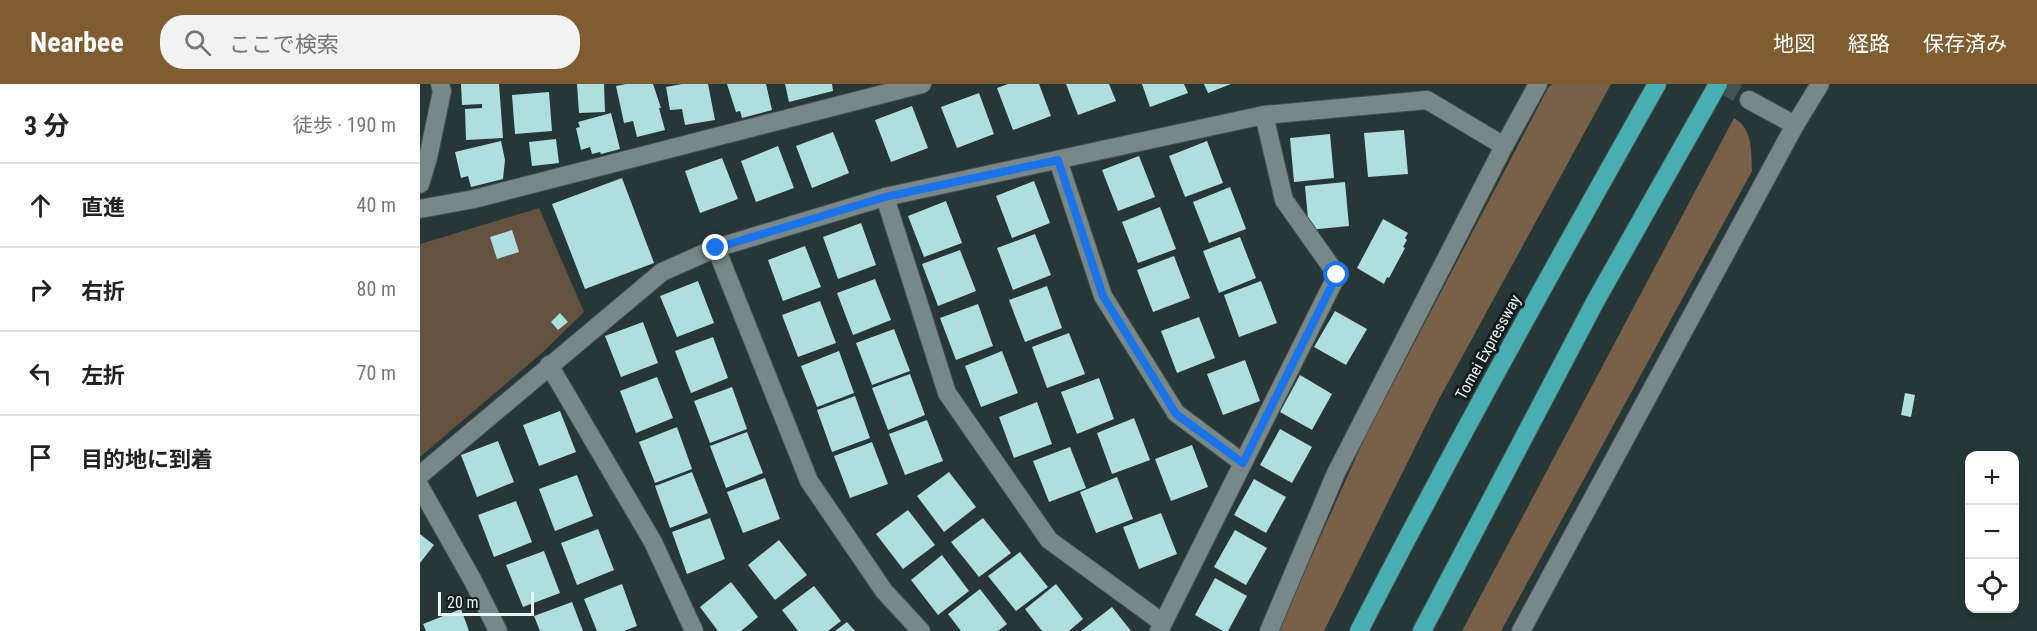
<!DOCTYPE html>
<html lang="ja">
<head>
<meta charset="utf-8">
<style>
  body { margin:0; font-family:"Roboto Condensed","Noto Sans JP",sans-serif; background:#f2f2f2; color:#222 }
  .controls { position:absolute; right:18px; bottom:18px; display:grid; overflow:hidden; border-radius:12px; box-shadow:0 3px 9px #0003 }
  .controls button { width:54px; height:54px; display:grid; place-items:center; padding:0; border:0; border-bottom:2px solid #e0e0e0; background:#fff; color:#222; font:30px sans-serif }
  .scale { position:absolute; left:18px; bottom:15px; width:96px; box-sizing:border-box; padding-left:6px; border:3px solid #ecf5f5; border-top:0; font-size:16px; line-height:21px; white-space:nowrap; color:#ecf5f5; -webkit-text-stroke:4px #151c1c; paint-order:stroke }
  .stop { position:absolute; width:18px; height:18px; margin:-14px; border:4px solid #1a73e8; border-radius:50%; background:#fff }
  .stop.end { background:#1a73e8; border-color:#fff; box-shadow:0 2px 6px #0008 }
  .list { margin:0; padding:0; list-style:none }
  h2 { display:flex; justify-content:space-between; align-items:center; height:78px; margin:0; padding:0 24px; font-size:26px }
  h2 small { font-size:20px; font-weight:400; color:#767676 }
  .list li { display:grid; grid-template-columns:39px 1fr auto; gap:18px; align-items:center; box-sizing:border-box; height:84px; padding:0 24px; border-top:2px solid #e0e0e0 }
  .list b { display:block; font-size:22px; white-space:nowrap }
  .list em { font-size:20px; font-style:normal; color:#767676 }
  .icon { flex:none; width:33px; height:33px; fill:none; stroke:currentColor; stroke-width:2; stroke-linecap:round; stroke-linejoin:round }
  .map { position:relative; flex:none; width:1617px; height:547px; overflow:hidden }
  header { display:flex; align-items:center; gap:36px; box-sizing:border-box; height:84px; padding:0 30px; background:#805d30; color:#fff }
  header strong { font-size:28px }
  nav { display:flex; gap:33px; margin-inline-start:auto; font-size:21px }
  .search { width:420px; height:54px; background:#f2f2f2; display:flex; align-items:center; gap:15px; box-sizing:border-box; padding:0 21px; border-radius:24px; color:#767676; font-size:22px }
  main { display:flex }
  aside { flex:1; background:#fff }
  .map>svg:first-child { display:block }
  .green { fill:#635240 }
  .forest { fill:#786148 }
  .building { fill:#afdedf }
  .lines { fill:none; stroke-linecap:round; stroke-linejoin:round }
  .minor-tunnel { stroke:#455353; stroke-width:18; stroke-dasharray:18 9; stroke-linecap:butt }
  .minor-casing { stroke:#445151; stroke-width:20 }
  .motorway-casing { stroke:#445151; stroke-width:20 }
  .minor { stroke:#788889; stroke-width:18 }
  .motorway { stroke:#48aeb2; stroke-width:18 }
  .route { stroke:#1a73e8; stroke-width:8 }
  .labels { text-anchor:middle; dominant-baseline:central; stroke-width:6; stroke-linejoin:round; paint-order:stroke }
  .street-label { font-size:16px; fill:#ecf5f5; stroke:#151c1c }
</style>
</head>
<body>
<header>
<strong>Nearbee</strong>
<div class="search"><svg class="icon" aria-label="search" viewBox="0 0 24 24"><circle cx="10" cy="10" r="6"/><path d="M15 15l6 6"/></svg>ここで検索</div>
<nav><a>地図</a><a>経路</a><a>保存済み</a></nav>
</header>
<main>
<aside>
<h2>3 分<small>徒歩 · 190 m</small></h2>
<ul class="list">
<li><svg class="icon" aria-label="ahead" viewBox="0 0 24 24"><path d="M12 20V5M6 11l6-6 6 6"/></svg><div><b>直進</b></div><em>40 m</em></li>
<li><svg class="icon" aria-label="right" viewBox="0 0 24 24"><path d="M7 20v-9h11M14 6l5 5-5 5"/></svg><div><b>右折</b></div><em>80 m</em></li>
<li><svg class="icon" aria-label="left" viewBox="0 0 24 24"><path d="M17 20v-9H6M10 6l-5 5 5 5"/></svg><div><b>左折</b></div><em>70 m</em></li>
<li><svg class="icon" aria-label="arrive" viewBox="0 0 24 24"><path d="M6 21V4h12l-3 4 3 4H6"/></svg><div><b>目的地に到着</b></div></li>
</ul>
</aside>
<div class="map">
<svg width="1617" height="547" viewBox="0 0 1617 547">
  <rect width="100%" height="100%" fill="#273636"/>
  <path class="green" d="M119,124L164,228L123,268L0,373V160Z"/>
  <g class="forest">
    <path d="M1132,0H1191L1018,317L904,547H858L946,351L1128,4Z"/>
    <path d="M1314,34C1333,45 1331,67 1332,87L1081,547H1042Z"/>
  </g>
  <g class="building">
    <path d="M41,0H79L83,54L46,56L45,25L62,24V20L42,21Z"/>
    <path d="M157,0H184L185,28L159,29Z"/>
    <path d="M206,0H233L241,24H239L245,46L217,53L213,37L204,39L196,2Z"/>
    <path d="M262,0H288L295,36L265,41L262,25L250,26L246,3Z"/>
    <path d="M307,0H346L352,26L322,34L320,27L316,28Z"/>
    <path d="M365,0H412L413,7L369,18Z"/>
    <path d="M588,0H619L631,32L593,46L577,4Z"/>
    <path d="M646,0H689L696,17L658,31Z"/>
    <path d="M722,0H764L768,9L730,23Z"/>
    <path d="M784,0H811L788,9Z"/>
    <path d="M129,8L132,47L95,50L92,11Z"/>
    <path d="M559,9L574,50L537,64L521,23Z"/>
    <path d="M492,22L508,64L471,78L455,36Z"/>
    <path d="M191,29L200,65L181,70L180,68L172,70L170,63L161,66L156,44L160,43L158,38Z"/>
    <path d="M984,46L988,90L948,93L944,49Z"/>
    <path d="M413,48L429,89L392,104L376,62Z"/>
    <path d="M910,50L914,94L874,98L870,54Z"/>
    <path d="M136,55L139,79L112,82L109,58Z"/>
    <path d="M81,57L85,76L83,95L51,103L48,92L41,94L35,68Z"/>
    <path d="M787,57L803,99L765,113L749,72Z"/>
    <path d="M358,62L374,104L336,118L321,77Z"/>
    <path d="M719,72L735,113L698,127L682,86Z"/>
    <path d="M302,74L318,115L280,129L265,87Z"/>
    <path d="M202,94L234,179L165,205L132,120Z"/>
    <path d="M614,97L630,139L592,154L576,112Z"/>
    <path d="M925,98L929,142L889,146L885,102Z"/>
    <path d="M810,103L826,145L789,159L773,118Z"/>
    <path d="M526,117L542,159L504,173L488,132Z"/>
    <path d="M740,123L756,165L718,179L702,138Z"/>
    <path d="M963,135L988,149L985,154L987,156L983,163L985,164L969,194L967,193L964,200L937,184Z"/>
    <path d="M441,139L456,181L418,195L403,153Z"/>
    <path d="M92,146L99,168L77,175L70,153Z"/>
    <path d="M615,150L631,191L593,206L577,164Z"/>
    <path d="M820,153L836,194L799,209L783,167Z"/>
    <path d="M385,162L401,203L363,217L348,176Z"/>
    <path d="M540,166L556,207L518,222L502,180Z"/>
    <path d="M754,172L770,214L733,228L717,186Z"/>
    <path d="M455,195L471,236L433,251L417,209Z"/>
    <path d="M278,197L294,239L257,253L240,212Z"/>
    <path d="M841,197L857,239L819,253L804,211Z"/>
    <path d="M627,202L642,244L605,258L589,216Z"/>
    <path d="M400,217L416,259L378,273L362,231Z"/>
    <path d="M558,220L573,262L536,276L520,234Z"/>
    <path d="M915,227L947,245L926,281L894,263Z"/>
    <path d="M140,229L148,238L138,246L131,238Z"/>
    <path d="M779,233L795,274L757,289L741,247Z"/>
    <path d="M223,238L238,279L201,293L185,252Z"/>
    <path d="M474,245L490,287L452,301L436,259Z"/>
    <path d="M649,249L665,290L627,304L612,263Z"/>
    <path d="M293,253L308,294L271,309L255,267Z"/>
    <path d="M419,267L434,309L397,323L381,282Z"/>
    <path d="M582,267L598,309L561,323L545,282Z"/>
    <path d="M825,276L840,317L803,331L787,290Z"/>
    <path d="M490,290L505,331L468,346L452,304Z"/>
    <path d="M880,291L912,310L892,346L860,328Z"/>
    <path d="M237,293L253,334L216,349L200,307Z"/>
    <path d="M679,294L694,335L657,350L641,308Z"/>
    <path d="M312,303L327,345L290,359L274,317Z"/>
    <path d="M1485,309L1495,311L1491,333L1481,331Z"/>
    <path d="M435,312L450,354L412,368L397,326Z"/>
    <path d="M617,318L632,360L594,374L579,333Z"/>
    <path d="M140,327L156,368L119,382L103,341Z"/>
    <path d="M714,334L730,376L692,390L677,349Z"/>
    <path d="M507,336L523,377L485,391L469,350Z"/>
    <path d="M257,343L272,385L235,399L219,358Z"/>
    <path d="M860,345L892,363L872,399L840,381Z"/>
    <path d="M327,348L343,389L306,404L290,362Z"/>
    <path d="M78,357L94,398L57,413L41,371Z"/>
    <path d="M452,358L468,400L430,414L414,372Z"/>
    <path d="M772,361L788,403L751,417L735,375Z"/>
    <path d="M650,363L666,404L629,418L613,377Z"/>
    <path d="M272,388L288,429L250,444L235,402Z"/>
    <path d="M529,388L556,423L524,448L497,412Z"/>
    <path d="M157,391L173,432L135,447L119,405Z"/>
    <path d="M697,393L713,435L676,449L660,408Z"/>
    <path d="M345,394L360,435L323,449L307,408Z"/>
    <path d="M834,395L866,413L846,449L814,431Z"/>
    <path d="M96,417L112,458L74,473L58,431Z"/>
    <path d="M488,426L515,461L483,485L456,450Z"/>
    <path d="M741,429L757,470L719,485L703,443Z"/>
    <path d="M290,434L305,475L267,490L252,448Z"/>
    <path d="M563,434L591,469L559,493L531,458Z"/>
    <path d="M178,445L194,486L157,501L141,459Z"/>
    <path d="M815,446L847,464L826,501L794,483Z"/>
    <path d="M0,450L14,461L0,479Z"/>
    <path d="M359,456L387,491L355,516L328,481Z"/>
    <path d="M124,467L140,509L103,523L86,481Z"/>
    <path d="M600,468L628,503L596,527L568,492Z"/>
    <path d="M522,471L549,507L518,531L491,496Z"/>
    <path d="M795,494L827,512L808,547H803L775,531Z"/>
    <path d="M311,498L338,533L321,547H298L280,523Z"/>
    <path d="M202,500L217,542L204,547H177L164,515Z"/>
    <path d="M636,500L663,535L649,547H622L605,525Z"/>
    <path d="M394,502L421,537L408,547H378L362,526Z"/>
    <path d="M560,505L587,540L578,547H541L528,530Z"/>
    <path d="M152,518L163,547H120L114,532Z"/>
    <path d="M692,523L711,547H661Z"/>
    <path d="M41,525L49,547H6L3,540Z"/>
    <path d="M427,538L435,547H415Z"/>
  </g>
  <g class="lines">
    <path class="minor-tunnel" d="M1302,0L1329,16"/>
    <defs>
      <g id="minor">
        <path d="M1329,16L1375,41"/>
        <path d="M638,76L683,212L756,329L823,379"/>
        <path d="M0,100L8,74L22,7L20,0"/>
        <path d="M465,113L527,309L629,456L743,539"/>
        <path d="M0,125L54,115L502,0"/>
        <path d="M296,164L389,397L464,507L501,547"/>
        <path d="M129,281L233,458L274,547"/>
        <path d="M0,391L242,188L296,164L465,113L844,31L1007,16L1084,62"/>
        <path d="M0,403L52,495L78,547"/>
        <path d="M739,547L917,191L864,116L844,31"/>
        <path d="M849,547L916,389L1084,62L1118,0"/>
        <path d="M1101,547L1375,41L1400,0"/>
      </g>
      <g id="motorway">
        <path d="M939,547C1034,362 1135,181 1237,0"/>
        <path d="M1002,547L1175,218L1298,0"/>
      </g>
    </defs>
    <use href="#minor" class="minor-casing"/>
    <use href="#motorway" class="motorway-casing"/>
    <use href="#minor" class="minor"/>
    <use href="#motorway" class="motorway"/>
  </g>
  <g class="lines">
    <path class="route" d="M296,164L465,113L638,76L683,212L756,330L823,379L917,191"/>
  </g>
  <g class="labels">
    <g class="street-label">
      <text transform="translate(1068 263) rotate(-61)">Tomei Expressway</text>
    </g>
  </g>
</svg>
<div class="controls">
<button>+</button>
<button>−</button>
<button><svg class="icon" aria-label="locate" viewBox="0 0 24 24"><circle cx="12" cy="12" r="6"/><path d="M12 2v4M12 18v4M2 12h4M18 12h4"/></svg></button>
</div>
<div class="scale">20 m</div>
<div class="stop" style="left:917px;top:191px"></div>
<div class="stop end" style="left:296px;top:164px"></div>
</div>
</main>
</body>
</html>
